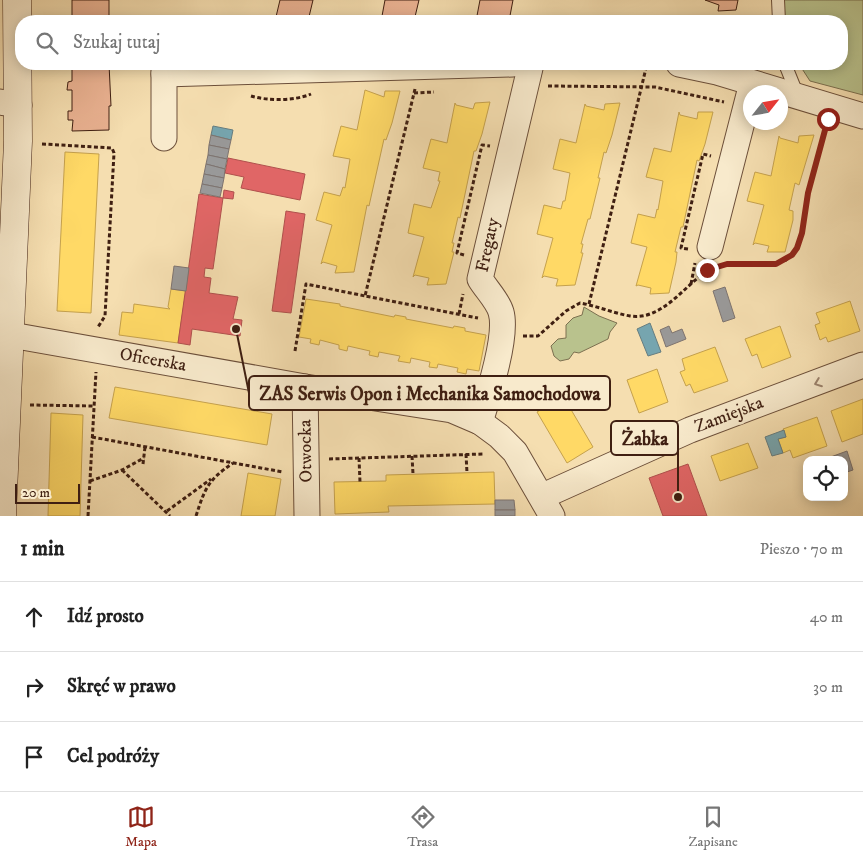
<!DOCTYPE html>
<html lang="pl">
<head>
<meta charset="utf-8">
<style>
  body { margin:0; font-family:"IM FELL DW Pica",serif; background:#f2f2f2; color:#222 }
  .controls { position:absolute; right:15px; bottom:15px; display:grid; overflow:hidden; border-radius:10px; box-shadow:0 2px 12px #0003 }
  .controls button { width:45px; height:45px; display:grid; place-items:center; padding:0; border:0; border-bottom:1px solid #e0e0e0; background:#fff; color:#222; font:25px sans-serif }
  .compass { position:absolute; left:743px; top:85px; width:45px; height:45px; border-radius:50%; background:#fff; box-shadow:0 2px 12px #0003; rotate:59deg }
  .scale { position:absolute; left:15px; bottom:12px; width:65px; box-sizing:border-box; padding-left:5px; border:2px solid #3f1f12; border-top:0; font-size:14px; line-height:18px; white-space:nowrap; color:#3f1f12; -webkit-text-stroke:4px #f8eacc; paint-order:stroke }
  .stop { position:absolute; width:15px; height:15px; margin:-11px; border:4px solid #8f2418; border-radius:50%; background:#fff }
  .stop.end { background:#8f2418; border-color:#fff; box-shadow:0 1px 5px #0008 }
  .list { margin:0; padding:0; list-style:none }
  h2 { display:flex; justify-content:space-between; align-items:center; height:65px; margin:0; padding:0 20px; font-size:21px }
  h2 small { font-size:16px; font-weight:400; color:#767676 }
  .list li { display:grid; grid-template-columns:32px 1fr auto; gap:15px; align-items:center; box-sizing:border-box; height:70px; padding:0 20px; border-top:1px solid #e0e0e0 }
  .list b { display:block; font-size:19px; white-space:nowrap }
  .list em { font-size:16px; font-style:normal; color:#767676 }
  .icon { flex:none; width:28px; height:28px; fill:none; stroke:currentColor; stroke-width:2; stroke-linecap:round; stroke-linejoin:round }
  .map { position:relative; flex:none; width:863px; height:516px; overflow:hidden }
  .search { position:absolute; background:#fff; box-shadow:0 2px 12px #0003; left:15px; right:15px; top:15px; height:55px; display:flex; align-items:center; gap:12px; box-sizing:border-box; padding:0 18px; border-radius:20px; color:#767676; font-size:19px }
  .sheet { height:275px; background:#fff }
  nav { display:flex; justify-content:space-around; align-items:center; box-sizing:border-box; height:70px; border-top:1px solid #e0e0e0; background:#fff; font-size:14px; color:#767676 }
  nav a { display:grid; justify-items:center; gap:2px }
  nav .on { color:#8f2418 }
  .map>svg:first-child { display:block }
  .green { fill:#b9c28d; stroke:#7c7050 }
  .homes { fill:#ffd966; stroke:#c5a14d }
  .shops { fill:#e06666; stroke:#b0514d }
  .public { fill:#76a5af; stroke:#667d80 }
  .industry { fill:#999; stroke:#7e7470 }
  .building { fill:#eab292; stroke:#3f1f12 }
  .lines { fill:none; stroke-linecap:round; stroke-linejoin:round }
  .lane-casing { stroke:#6c4f3a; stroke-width:14 }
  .street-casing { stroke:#6c4f3a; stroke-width:27 }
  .secondary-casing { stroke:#3f1f12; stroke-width:29 }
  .path { stroke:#3f1f12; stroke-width:3; stroke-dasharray:4 2.5; stroke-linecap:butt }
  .lane { stroke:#f8eacc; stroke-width:12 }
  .street { stroke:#f8eacc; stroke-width:25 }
  .secondary { stroke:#f8eacc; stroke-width:28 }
  .oneway { stroke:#9c846f }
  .route { stroke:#8f2418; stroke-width:6 }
  .labels { text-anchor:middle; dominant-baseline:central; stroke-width:5; stroke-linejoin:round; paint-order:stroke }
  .street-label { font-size:18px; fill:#3f1f12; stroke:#f8eacc }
  .leader { fill:none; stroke:#3f1f12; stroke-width:2 }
  .callout-dot { fill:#3f1f12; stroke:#f8eacc; stroke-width:2 }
  .callout { fill:#f8eacc; stroke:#3f1f12; stroke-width:2 }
  .callout-label { font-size:19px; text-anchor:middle; font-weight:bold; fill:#3f1f12 }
</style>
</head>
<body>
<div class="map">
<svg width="863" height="516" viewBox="0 0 863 516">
  <rect width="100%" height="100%" fill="#f5deb0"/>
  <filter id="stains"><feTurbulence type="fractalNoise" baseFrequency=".004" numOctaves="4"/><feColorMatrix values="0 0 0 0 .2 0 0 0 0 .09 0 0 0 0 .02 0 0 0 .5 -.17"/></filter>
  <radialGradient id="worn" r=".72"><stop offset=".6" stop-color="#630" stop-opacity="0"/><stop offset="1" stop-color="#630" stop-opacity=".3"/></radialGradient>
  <g class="green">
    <path d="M783,0H863V95L810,81L799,64H842V21H784Z"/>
    <path d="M584,307L599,316L617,323L610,332L608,339L579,353L574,352L569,359L560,361L554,356L551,346L558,339L566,338V325L573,318L582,315Z"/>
  </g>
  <g class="homes">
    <path d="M365,90L384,97L385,91H400L392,123L386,140L384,139L369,206L367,205L354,272L335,273L337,266L323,262L321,264L332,225L316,220L324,192L340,196L343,187L345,188L350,159L333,156L341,126L357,130Z"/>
    <path d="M490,102L482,134L476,151H474L460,218L458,217L452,243H454L452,252H454L446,284L427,285L429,278L415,275L413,277L424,237L408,233L414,204L431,208L440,181H438L440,172L423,168L431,139L447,143L455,103L456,105L473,109L475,103Z"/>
    <path d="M620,103L612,135L606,153L604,152L598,178H600L590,219H588L581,244H583L581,253H583L575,285L556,286L558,279L544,276L542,278L553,238L537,234L544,205L561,209L563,201H565L570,173L553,169L560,139L576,143L585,104L586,106L604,110L605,104Z"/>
    <path d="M679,112L680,115L697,119L698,112H713L705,144L699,161L697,160L683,227H681L675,252H677L676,262L669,293L650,294L651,288L638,285L636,286L647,247L631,243L638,214L655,218L657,209L658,210L663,181L646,177L654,148L671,152Z"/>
    <path d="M814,135L799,185L795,183L789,210L793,211V220L785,252H767L769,246L755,243L753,245L764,205L747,201L755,172L771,176L779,136L780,138L798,143L799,136Z"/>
    <path d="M65,152L99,154L91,313L57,311Z"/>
    <path d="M171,289L186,291L178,343L119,335L122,312L133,313L134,304L170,309L168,307Z"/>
    <path d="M306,299L340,304V306L394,317L395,315L406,317V319L453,328L454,326L465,328V331L486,335L479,371L467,369L466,374L457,372L458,368L438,364L437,368L429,367L430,362L411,358L410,363L398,361L400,356L379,352L378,357L369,355L370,351L348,346L347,351L339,349V345L320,340L319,345L310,343L311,339L299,337Z"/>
    <path d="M850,301L860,331L828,342L826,337L820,340L815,325L820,323L816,313Z"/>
    <path d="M780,326L791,357L762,368L757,354L752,356L745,339Z"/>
    <path d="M715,347L728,381L694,393L690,384L686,386L680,372L685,370L682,359Z"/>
    <path d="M657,369L668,402L639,413L627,380Z"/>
    <path d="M115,387L272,414L267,445L109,418Z"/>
    <path d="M563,396L593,447L567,463L537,412Z"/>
    <path d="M863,399V434L842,442L831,411Z"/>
    <path d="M51,413L83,415L80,516H48Z"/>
    <path d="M817,417L827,446L793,458L790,450L783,453L778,439L786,437L783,429Z"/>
    <path d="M748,443L758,468L720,481L711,456Z"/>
    <path d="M494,472L495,504L388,506L389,512L335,514L334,482L386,481V475Z"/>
    <path d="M248,473L281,479L275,516H241Z"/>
  </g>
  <g class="shops">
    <path d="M228,158L305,174L300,200L241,188L244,177L225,173Z"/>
    <path d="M224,190L234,192L233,199L223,198Z"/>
    <path d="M199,194L223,198L213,269L205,268L204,277L211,278L209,293L238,297L233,319L242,320L240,336L192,329L190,345L178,343Z"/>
    <path d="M286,211L305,214L291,313L272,311Z"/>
    <path d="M688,464L707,516H663L649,478Z"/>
  </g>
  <g class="public">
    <path d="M213,126L233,130L231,140L211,135Z"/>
    <path d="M650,323L661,352L648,356L637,329Z"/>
    <path d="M784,430L786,437L778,439L783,453L772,456L765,437Z"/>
  </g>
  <g class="industry">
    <path d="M211,135L231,140L229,149L209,145Z"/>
    <path d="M209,145L229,149L227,159L208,155Z"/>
    <path d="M208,155L227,159L225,169L206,164Z"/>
    <path d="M206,164L225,169L224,178L204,174Z"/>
    <path d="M204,174L224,178L222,188L202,184Z"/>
    <path d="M202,184L222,188L220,197L200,193Z"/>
    <path d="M174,266L189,268L186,291L171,289Z"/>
    <path d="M725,287L735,318L723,322L713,291Z"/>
    <path d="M669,326L672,333L682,329L686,339L666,347L660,330Z"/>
    <path d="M847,451L853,470L844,473V460H829L828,458Z"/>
    <path d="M495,500H514L515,510H495Z"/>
    <rect x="495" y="510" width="20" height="6"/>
  </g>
  <g class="building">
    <rect x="72" y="0" width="37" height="21"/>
    <path d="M280,0H313L308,21H275Z"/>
    <path d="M385,0H419L414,21H397V19L382,16Z"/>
    <path d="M480,0H513L509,21H476Z"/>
    <path d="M705,0H738L736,10L718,11L719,5Z"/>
    <path d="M72,64H109L111,106H109V130L72,131L73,120H68V111H72V90H67L68,82L72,81Z"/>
  </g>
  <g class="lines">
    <defs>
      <g id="lane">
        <path d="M778,0L779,21"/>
        <path d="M785,64L798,96"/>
      </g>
      <g id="street">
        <path d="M164,64V138"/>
        <path d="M679,64L717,72L863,116"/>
        <path d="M164,74L513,64"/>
        <path d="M0,102L19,105"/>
        <path d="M710,247L752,83"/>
        <path d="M0,333L305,387L452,410L480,422L499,436L515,452L552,516"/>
        <path d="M305,387L307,516"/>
        <path d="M480,422C488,397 508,336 501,312C498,301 486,289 480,279L531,64"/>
        <path d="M543,496L690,430L863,365"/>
      </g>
      <path id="secondary" d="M2,516L18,141L17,0"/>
    </defs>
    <use href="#lane" class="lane-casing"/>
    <use href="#street" class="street-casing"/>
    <use href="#secondary" class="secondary-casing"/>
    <g class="path">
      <path d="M548,86L655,87L724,102"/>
      <path d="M415,89L365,296L478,318"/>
      <path d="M414,93L434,92"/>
      <path d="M251,96C267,101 295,101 311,94"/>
      <path d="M42,144L112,148L114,153L105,316L98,327"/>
      <path d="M688,249L681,248L703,154L711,156"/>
      <path d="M464,255L457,253L482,145L490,146"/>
      <path d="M726,264H776L786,260L797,248L802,233L807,193L826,128"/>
      <path d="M691,284L695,263"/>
      <path d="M589,304L647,64"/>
      <path d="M459,314L463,294"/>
      <path d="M523,336H538L566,311L580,303C597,306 613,313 630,316C662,321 685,285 708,270"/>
      <path d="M295,351L306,284L365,296"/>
      <path d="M30,405L94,406"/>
      <path d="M92,437L283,472"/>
      <path d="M466,454L467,473"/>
      <path d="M412,456L413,474"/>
      <path d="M359,458L360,482"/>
      <path d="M329,459L483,454"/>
      <path d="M143,464L145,447"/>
      <path d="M122,470L170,516"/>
      <path d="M90,481L122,470L144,458"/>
      <path d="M167,511L211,479"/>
      <path d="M88,516L96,372"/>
      <path d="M196,516C205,488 208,480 233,463"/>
    </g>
    <use href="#lane" class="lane"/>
    <use href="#street" class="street"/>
    <use href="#secondary" class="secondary"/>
  </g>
  <defs><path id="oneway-chevron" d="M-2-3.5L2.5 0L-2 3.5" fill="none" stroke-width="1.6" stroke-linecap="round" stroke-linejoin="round" transform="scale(1.25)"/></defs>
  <use class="oneway" href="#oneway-chevron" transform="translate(818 383) rotate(159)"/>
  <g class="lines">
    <path class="route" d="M707,270L727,264H776L792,255L797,248L802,233L808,193L828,119"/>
  </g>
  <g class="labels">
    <g class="street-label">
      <text transform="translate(488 245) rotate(-78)">Fregaty</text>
      <text transform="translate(153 360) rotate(10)">Oficerska</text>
      <text transform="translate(729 415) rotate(-21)">Zamiejska</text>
      <text transform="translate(306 451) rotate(-91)">Otwocka</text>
    </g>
  </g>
  <path class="leader" d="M236 329L249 393M678 497L678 438"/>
  <g class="callout-dot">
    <circle cx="236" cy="329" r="5"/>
    <circle cx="678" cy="497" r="5"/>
  </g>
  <g class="callout">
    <rect x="249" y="376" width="361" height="34" rx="5"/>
    <rect x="611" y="421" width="67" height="34" rx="5"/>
  </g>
  <g class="callout-label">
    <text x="430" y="400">ZAS Serwis Opon i Mechanika Samochodowa</text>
    <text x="645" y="445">Żabka</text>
  </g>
  <rect width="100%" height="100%" filter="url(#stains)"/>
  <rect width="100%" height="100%" fill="url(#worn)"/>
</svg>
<div class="controls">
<button><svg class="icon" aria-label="locate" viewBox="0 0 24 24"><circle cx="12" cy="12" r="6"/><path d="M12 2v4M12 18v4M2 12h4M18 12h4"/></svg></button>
</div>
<svg class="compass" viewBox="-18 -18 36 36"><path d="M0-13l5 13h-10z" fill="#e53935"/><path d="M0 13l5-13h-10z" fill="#767676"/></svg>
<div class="scale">20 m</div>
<div class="stop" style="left:828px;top:119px"></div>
<div class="stop end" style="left:707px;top:270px"></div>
<div class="search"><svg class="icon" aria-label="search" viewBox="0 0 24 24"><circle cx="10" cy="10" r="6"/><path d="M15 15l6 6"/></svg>Szukaj tutaj</div>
</div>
<section class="sheet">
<h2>1 min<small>Pieszo · 70 m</small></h2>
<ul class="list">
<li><svg class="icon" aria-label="ahead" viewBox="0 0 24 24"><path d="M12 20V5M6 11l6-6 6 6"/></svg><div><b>Idź prosto</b></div><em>40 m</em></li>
<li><svg class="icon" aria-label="right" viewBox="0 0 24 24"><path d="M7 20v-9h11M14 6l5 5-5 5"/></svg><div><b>Skręć w prawo</b></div><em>30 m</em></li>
<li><svg class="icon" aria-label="arrive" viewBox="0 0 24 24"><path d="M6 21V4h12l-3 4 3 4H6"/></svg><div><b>Cel podróży</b></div></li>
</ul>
</section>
<nav>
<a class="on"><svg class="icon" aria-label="map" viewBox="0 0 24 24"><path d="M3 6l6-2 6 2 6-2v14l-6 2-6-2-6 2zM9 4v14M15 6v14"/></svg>Mapa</a>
<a><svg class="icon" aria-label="directions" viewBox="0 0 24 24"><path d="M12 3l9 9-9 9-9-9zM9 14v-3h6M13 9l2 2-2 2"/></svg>Trasa</a>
<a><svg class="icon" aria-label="saved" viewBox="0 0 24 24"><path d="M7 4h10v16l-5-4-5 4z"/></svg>Zapisane</a>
</nav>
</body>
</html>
